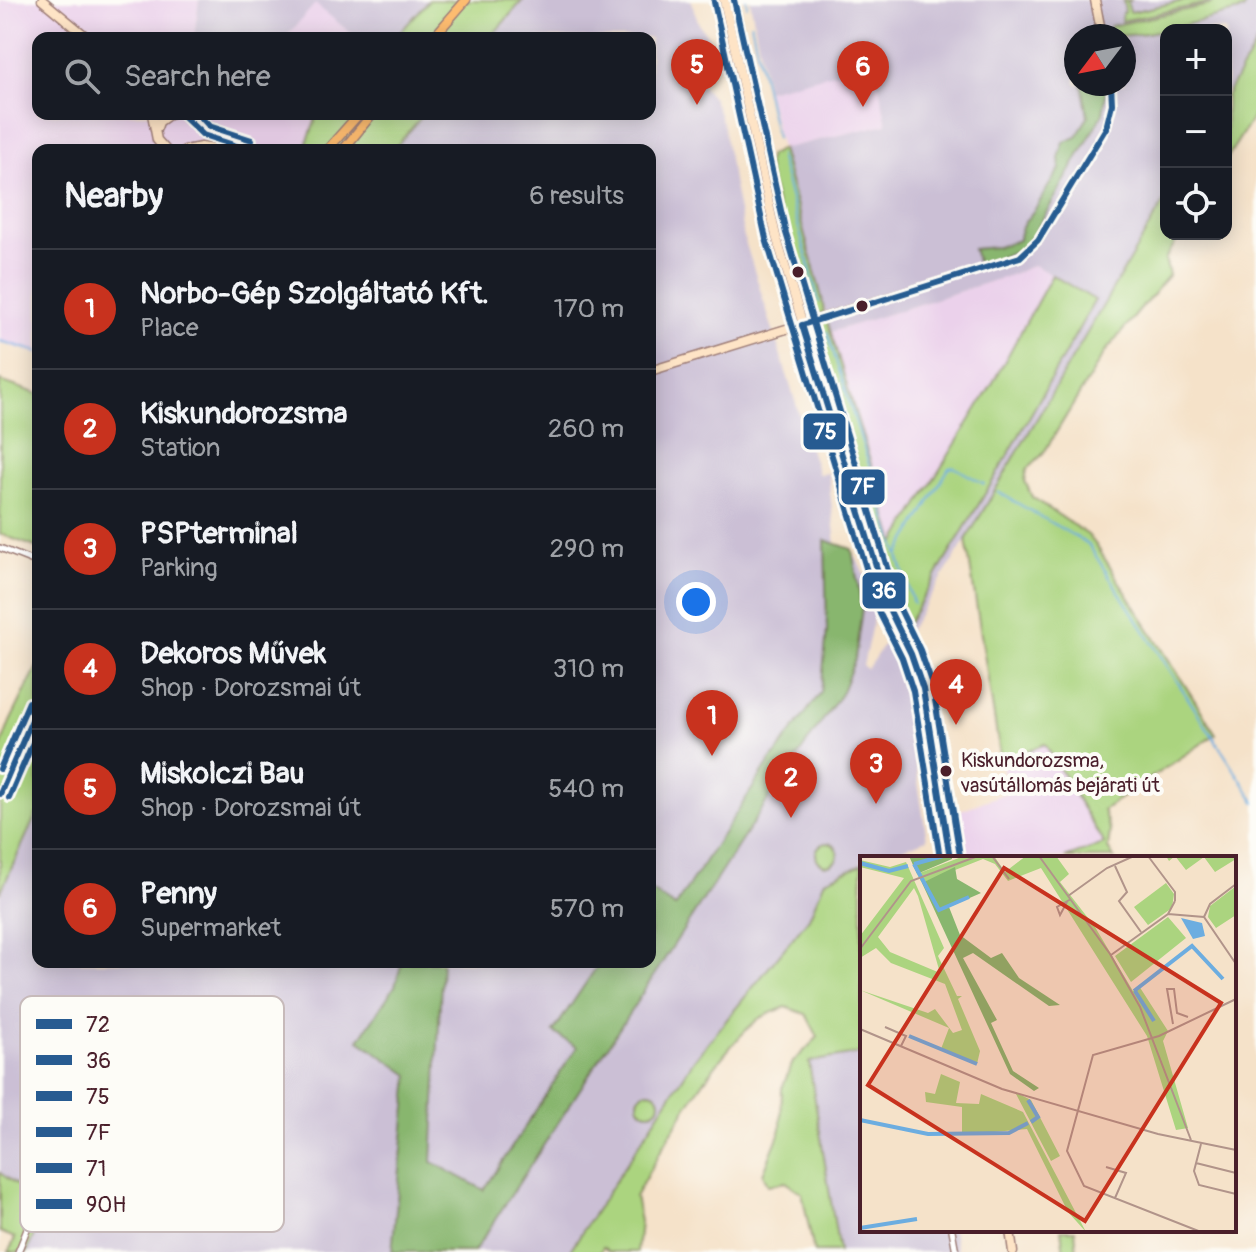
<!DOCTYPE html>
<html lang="en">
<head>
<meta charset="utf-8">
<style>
  body { margin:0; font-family:Pangolin,sans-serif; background:#20242c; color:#f1f3f6 }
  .controls { position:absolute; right:24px; top:24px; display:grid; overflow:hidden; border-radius:16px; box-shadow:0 4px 20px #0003 }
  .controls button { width:72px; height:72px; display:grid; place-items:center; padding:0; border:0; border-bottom:2px solid #363941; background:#171b24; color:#f1f3f6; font:40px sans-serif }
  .compass { position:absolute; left:1064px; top:24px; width:72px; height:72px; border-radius:50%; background:#171b24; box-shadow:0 4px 20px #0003; rotate:238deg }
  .you { position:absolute; left:696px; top:602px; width:28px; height:28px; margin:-20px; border:6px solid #fff; border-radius:50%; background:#1a73e8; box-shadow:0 0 0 12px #1a73e833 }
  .badge { display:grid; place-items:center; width:52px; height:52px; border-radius:50%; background:#c8321e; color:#fff; font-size:26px; font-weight:700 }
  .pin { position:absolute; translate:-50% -66px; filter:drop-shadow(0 2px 4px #0008) }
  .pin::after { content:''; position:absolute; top:42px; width:28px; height:24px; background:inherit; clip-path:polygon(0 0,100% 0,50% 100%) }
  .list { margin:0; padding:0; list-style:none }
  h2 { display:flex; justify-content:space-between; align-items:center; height:104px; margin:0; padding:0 32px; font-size:34px }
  h2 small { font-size:26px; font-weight:400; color:#9ea1a6 }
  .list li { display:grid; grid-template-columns:52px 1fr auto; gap:24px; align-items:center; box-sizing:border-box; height:120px; padding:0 32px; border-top:2px solid #363941 }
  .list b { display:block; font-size:30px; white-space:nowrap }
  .list p { margin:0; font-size:26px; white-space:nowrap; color:#9ea1a6 }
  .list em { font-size:26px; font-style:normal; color:#9ea1a6 }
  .icon { flex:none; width:44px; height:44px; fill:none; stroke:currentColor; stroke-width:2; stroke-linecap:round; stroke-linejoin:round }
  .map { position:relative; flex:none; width:1256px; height:1252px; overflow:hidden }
  .search { position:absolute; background:#171b24; box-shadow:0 4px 20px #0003; left:32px; top:32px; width:624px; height:88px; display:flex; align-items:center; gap:20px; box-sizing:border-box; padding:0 28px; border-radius:16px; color:#9ea1a6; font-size:30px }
  .panel { position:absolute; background:#171b24; box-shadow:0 4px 20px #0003; left:32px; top:144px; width:624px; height:824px; border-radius:16px }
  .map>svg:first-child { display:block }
  .built { fill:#ebd1eb }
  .industrial { fill:#cbbfd5; fill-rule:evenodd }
  .green { fill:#abd47f; stroke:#7a7a55; stroke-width:2 }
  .forest { fill:#88b66e; stroke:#696a4c; stroke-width:2 }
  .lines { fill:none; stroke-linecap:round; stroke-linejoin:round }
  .stream { stroke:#6cade0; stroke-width:2 }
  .street-casing { stroke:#a0807a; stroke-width:8 }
  .secondary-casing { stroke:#a0807a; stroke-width:11 }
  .primary-casing { stroke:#a0807a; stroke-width:11 }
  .street { stroke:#fff; stroke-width:5 }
  .secondary { stroke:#fee4c6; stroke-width:8 }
  .primary { stroke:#fdbc70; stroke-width:8 }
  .bus-1-casing { stroke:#fdfcf7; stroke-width:12 }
  .bus-2-casing { stroke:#fdfcf7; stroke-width:12 }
  .bus-3-casing { stroke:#fdfcf7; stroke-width:12 }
  .bus-4-casing { stroke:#fdfcf7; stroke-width:12 }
  .bus-5-casing { stroke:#fdfcf7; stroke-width:12 }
  .bus-6-casing { stroke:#fdfcf7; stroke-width:12 }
  .bus-1 { stroke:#275b91; stroke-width:6 }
  .bus-2 { stroke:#275b91; stroke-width:6 }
  .bus-3 { stroke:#275b91; stroke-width:6 }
  .bus-4 { stroke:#275b91; stroke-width:6 }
  .bus-5 { stroke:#275b91; stroke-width:6 }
  .bus-6 { stroke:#275b91; stroke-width:6 }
  .bus-dot { fill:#4a1f2b; stroke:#fdfcf7; stroke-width:3 }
  .labels { text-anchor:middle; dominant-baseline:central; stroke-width:8; stroke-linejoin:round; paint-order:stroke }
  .bus-label { font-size:20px; fill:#4a1f2b; stroke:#fdfcf7; text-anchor:start }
  .inset-river { fill:none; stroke:#6cade0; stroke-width:4 }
  .inset-road { fill:none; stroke:#b1948a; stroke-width:2 }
  .view { fill:#c8321e; fill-opacity:0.15; stroke:#c8321e; stroke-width:4 }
  .inset-edge { fill:none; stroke:#4a1f2b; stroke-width:4 }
  .key { fill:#fdfcf7; stroke:#c7baba; stroke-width:2 }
  .key-label { font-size:22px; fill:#4a1f2b }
  .line-badge { stroke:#fdfcf7; stroke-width:3 }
  .badge-label { font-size:22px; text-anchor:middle; font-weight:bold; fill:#fff }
</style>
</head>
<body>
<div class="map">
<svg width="1256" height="1252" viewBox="0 0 1256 1252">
  <rect width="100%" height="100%" fill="#fdfcf7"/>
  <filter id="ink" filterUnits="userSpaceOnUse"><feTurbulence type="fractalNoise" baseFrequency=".0125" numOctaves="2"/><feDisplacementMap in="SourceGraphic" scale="16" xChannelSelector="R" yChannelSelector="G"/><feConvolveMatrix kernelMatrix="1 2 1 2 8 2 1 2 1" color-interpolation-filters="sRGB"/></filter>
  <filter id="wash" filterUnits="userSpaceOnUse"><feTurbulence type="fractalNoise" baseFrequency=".006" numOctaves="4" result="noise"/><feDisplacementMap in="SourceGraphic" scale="32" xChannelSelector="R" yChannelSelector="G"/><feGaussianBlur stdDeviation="1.8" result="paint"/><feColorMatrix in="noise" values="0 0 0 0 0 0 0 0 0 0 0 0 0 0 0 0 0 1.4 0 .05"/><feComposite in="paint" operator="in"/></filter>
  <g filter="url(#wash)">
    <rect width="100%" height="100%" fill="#f5e2c9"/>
    <g class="built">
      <path d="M0,0H199L194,38H38V114H315L311,136L306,145L299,148L38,150V354L0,343Z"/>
      <path d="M315,3L357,38H285Z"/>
      <path d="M874,62L887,124L781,149L767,90Z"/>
      <path d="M1034,265L1052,275L991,386L895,544L831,332L1008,276Z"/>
      <path d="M1045,744L1104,845L1065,858H960L953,813L1008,792L1001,761Z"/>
    </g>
    <g class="industrial">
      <path d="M199,0H429L395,38H357L315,4L285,38H194Z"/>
      <path d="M524,0H691L699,24L711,41L687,68L713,99L722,122L744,238L818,474L828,473L836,544L825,540L827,630L821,692L767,766L675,907L650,890V150H393L425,114H650V38H491Z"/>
      <path d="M750,0H1256V44L1226,96V30H1166V198L966,540L896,651L912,707L917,739L912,744L927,839L877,858H862V864L825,880L809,918L694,1061L569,1252H474L777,786L841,694L855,659L862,608L852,549L872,591L874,615L863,666L867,669L884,644L893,647L1007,457L1094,299L1034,265L1008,276L831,332L781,149L887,124L874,63L767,90ZM1076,36H1124V84H1076Z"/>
      <path d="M38,811V962H402L395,986L359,1040L409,1075L392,1252H27L46,1205L0,1173V893Z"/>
      <path d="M442,962H600L554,1032L577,1046L484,1190L432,1162Z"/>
      <path d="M862,1053V1230H953L957,1252H839L809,1062Z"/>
    </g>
    <g class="green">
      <path d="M429,0H523L490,38H395Z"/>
      <path d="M1123,0H1132L1127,1L1130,12L1188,0H1209L1208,3L1121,21L1122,13L1125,12Z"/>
      <path d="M1215,0H1250L1243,10C1201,20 1155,36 1112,36L1110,26L1209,5Z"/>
      <path d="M1256,44V112L1226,160V96Z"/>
      <path d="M315,114H424L393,150H275C285,146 297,151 306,145L315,122Z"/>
      <path d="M781,149L822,298L824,313L816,315L807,313L804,308L769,176L767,161L769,156Z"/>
      <path d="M1166,198V234H1181L1165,259L1169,275L1105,352L1043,454L1027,469L1025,481L1032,497L1088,535L1096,545L1216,734L1103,810L1110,831L1108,848L1114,858H1065L1104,844L1045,744L1001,761L966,540Z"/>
      <path d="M1052,275L1095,300L1007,457L905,628L887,582L812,334C814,325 819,323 827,320L895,543L991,386Z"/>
      <path d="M0,381L38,394V548L0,534Z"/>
      <path d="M38,665V811L0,893V749L10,722Z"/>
      <circle cx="827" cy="854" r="11"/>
      <path d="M862,864V1053L809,1062L839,1252H814L802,1193L786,1182L768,1185L763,1174L781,1129L782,1088L793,1062L818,1037L806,1014L786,1007C777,1011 765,1014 757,1020C707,1064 667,1139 635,1197L640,1221L637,1252H609L603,1247L600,1252H569L694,1060L809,918L825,880Z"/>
      <circle cx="649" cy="1102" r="11"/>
      <path d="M0,1173L46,1205L27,1252H9L15,1238L0,1232Z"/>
      <path d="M1061,1230H1075L1077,1252H1064Z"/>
    </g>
    <g class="forest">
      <path d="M1082,84H1104L1106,93L1103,114L1033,236L1022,249L978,265L973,249L997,247L1019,240C1019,223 1033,215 1040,201C1046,190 1052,180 1060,169L1059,158L1064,142L1077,137L1088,116Z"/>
      <path d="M825,540L852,549L862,608L855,659L841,694L777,786L474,1252H392L409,1075L359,1040L395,986L402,962H442L432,1162L484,1190L577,1047L553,1032L600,962H650V890L675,907L767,766L821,692L827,630Z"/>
    </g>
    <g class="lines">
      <g class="stream">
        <path d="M746,0L747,6"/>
        <path d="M751,23L776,138"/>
        <path d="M779,155L819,302"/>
        <path d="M827,332L913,603"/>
        <path d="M0,341L38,352"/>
        <path d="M998,492L1088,544L1256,803"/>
        <path d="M899,554L949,468L954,467L984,484"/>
        <path d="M886,857V858"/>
      </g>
    </g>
  </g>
  <g filter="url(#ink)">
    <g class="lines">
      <defs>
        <g id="street">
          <path d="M0,548L38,563"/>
          <path d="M952,1230L956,1252"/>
          <path d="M18,1252L37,1204"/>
        </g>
        <g id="secondary">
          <path d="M42,0L88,38"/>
          <path d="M724,0L776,236L890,611L911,654L923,689L950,858"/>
          <path d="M1095,0L1102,36"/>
          <path d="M152,114L157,140L166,150"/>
          <path d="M181,114L190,120L203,135L249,150"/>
          <path d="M157,128L159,122L170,114"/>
          <path d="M185,150L201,147L220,150"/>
          <path d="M650,371L1020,257L1038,240L1106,128L1112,104L1111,84"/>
          <path d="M1010,1230L1013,1252"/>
        </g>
        <g id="primary">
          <path d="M433,38L466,0"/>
          <path d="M327,150L359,114"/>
          <path d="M343,150L372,114"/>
          <path d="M0,794L38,706"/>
        </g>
      </defs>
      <use href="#street" class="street-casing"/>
      <use href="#secondary" class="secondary-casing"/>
      <use href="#primary" class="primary-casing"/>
      <use href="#street" class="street"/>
      <use href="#secondary" class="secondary"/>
      <use href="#primary" class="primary"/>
      <defs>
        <g id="bus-1">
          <path d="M181,114L203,135L249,150"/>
          <path d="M0,794L38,706"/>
        </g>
        <g id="bus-2">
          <path d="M802,325L890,611L911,654L923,689L950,858"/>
          <path d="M802,325L1020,257L1038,240L1106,128L1112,104L1111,84"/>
        </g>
        <path id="bus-3" d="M714,2L766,239L880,614L902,658L913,691L940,858"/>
        <path id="bus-4" d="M734,0L786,233L899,607L920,650L933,687L960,856"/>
        <path id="bus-5" d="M9,798L38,731"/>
        <g id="bus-6">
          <path d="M198,114L209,126L252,140"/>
          <path d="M0,769L29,702"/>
        </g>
      </defs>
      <use href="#bus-1" class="bus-1-casing"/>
      <use href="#bus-2" class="bus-2-casing"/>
      <use href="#bus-3" class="bus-3-casing"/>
      <use href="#bus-4" class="bus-4-casing"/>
      <use href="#bus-5" class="bus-5-casing"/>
      <use href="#bus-6" class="bus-6-casing"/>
      <use href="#bus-1" class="bus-1"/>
      <use href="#bus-2" class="bus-2"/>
      <use href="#bus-3" class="bus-3"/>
      <use href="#bus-4" class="bus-4"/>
      <use href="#bus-5" class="bus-5"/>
      <use href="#bus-6" class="bus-6"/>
    </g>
  </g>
  <g class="bus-dot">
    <circle cx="798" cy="272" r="7"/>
    <circle cx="862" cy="306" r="7"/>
    <circle cx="946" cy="771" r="7"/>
  </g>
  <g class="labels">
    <g class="bus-label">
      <text x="961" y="760">Kiskundorozsma,<tspan x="961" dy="25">vasútállomás bejárati út</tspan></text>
    </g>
  </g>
  <g transform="translate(860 856)">
    <rect width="376" height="376" fill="#f5e2c9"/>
    <path d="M104,0H134L145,16L166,0H196L209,18L200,26L235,71L273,135L279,130L308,175L303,185L328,272L316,274L287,180L181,12L148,25L135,8L123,3L62,27L57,18ZM306,0H376V3L355,16L344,1L326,14L315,0L309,5ZM0,4L30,11L46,6L84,92L78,100L97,140H102L98,143L120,195L117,208L81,193L89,172L0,134L68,157L75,153L93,177L102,174L85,128L31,107L16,92L0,102V80L44,22L0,11ZM54,32L58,40L80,117L30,96L18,81ZM306,27L314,38L312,52L288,69L274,51ZM376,30V59L356,72L348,61L350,50ZM308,61L326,82L271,126L255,100ZM81,218L100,226L96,247L119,248L121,238L163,256L226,376L208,356L167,273L102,279V251L66,246L65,236L75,238ZM155,236L171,244L200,300L191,305Z" fill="#abd47f" fill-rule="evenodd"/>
    <path d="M49,0H92V3L57,18ZM95,11L97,23L121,37L89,51L100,79L131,102L142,97L159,122L200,149L189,150L113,97L103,102L137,164L131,167L153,215L179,232L174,235L150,218L62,27Z" fill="#88b66e"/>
    <path d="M321,62L342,67L345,80L333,83Z" fill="#6cade0"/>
    <path class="inset-river" d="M0,7L29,15L48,10M54,8L79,54L109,41M54,8L83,0M274,135L332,90L363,123M275,135L294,165M49,180L117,208M168,244L178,261L171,266M0,264L68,278L149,277L168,267M0,372L57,363"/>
    <path class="inset-road" d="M132,0L149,23M179,0L250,98L280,151L331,284M288,0L315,36V45M255,10L267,36L259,45L281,76M208,40L247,12L274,0M207,46L200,59L197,51L211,43M308,58L344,61L376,108M344,61L350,48L376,28M0,93L51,25L118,0M251,99L308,58L315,45M313,168L307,133H314L317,157L328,161M25,171L46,180L41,190M0,173L142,233L298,278L376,294M341,288L334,315L339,329L376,338M336,307L376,317M246,311L266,317L255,342M341,376L224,330L207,295L233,199L299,180L376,143"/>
    <path class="view" d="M144,12L361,147L225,365L8,229Z"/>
    <rect width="376" height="376" class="inset-edge"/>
  </g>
  <rect x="20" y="996" width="264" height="236" rx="12" class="key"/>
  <rect x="36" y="1019" width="36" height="10" fill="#275b91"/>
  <rect x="36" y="1055" width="36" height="10" fill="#275b91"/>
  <rect x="36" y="1091" width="36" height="10" fill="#275b91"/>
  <rect x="36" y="1127" width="36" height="10" fill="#275b91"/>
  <rect x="36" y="1163" width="36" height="10" fill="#275b91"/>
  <rect x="36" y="1199" width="36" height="10" fill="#275b91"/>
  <g class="key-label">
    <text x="86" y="1032">72</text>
    <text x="86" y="1068">36</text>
    <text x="86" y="1104">75</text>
    <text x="86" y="1140">7F</text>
    <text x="86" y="1176">71</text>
    <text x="86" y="1212">90H</text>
  </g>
  <g class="line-badge">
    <rect x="802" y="412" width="45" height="39" rx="8" fill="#275b91"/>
    <rect x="840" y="468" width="46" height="38" rx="8" fill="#275b91"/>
    <rect x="861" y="571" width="46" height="39" rx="8" fill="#275b91"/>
  </g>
  <g class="badge-label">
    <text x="825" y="439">75</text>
    <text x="863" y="494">7F</text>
    <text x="884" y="598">36</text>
  </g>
</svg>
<div class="controls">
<button>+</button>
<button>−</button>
<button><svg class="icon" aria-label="locate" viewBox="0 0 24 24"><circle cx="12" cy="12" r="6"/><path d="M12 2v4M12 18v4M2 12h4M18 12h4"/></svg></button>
</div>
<svg class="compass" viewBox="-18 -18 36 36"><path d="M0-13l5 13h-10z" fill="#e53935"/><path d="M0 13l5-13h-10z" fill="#9ea1a6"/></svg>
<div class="you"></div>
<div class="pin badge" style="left:712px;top:756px">1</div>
<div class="pin badge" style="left:791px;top:818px">2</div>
<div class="pin badge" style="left:876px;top:804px">3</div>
<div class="pin badge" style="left:956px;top:725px">4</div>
<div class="pin badge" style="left:697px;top:105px">5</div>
<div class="pin badge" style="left:863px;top:107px">6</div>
<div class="search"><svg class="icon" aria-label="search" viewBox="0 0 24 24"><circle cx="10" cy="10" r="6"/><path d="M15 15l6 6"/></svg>Search here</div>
<section class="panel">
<h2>Nearby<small>6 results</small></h2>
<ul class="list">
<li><span class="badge">1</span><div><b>Norbo-Gép Szolgáltató Kft.</b><p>Place</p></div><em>170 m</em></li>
<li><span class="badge">2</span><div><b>Kiskundorozsma</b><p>Station</p></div><em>260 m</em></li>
<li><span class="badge">3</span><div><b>PSPterminal</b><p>Parking</p></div><em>290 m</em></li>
<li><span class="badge">4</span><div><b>Dekoros Művek</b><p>Shop · Dorozsmai út</p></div><em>310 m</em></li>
<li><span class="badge">5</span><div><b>Miskolczi Bau</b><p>Shop · Dorozsmai út</p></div><em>540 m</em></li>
<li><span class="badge">6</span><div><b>Penny</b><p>Supermarket</p></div><em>570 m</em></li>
</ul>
</section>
</div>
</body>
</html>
